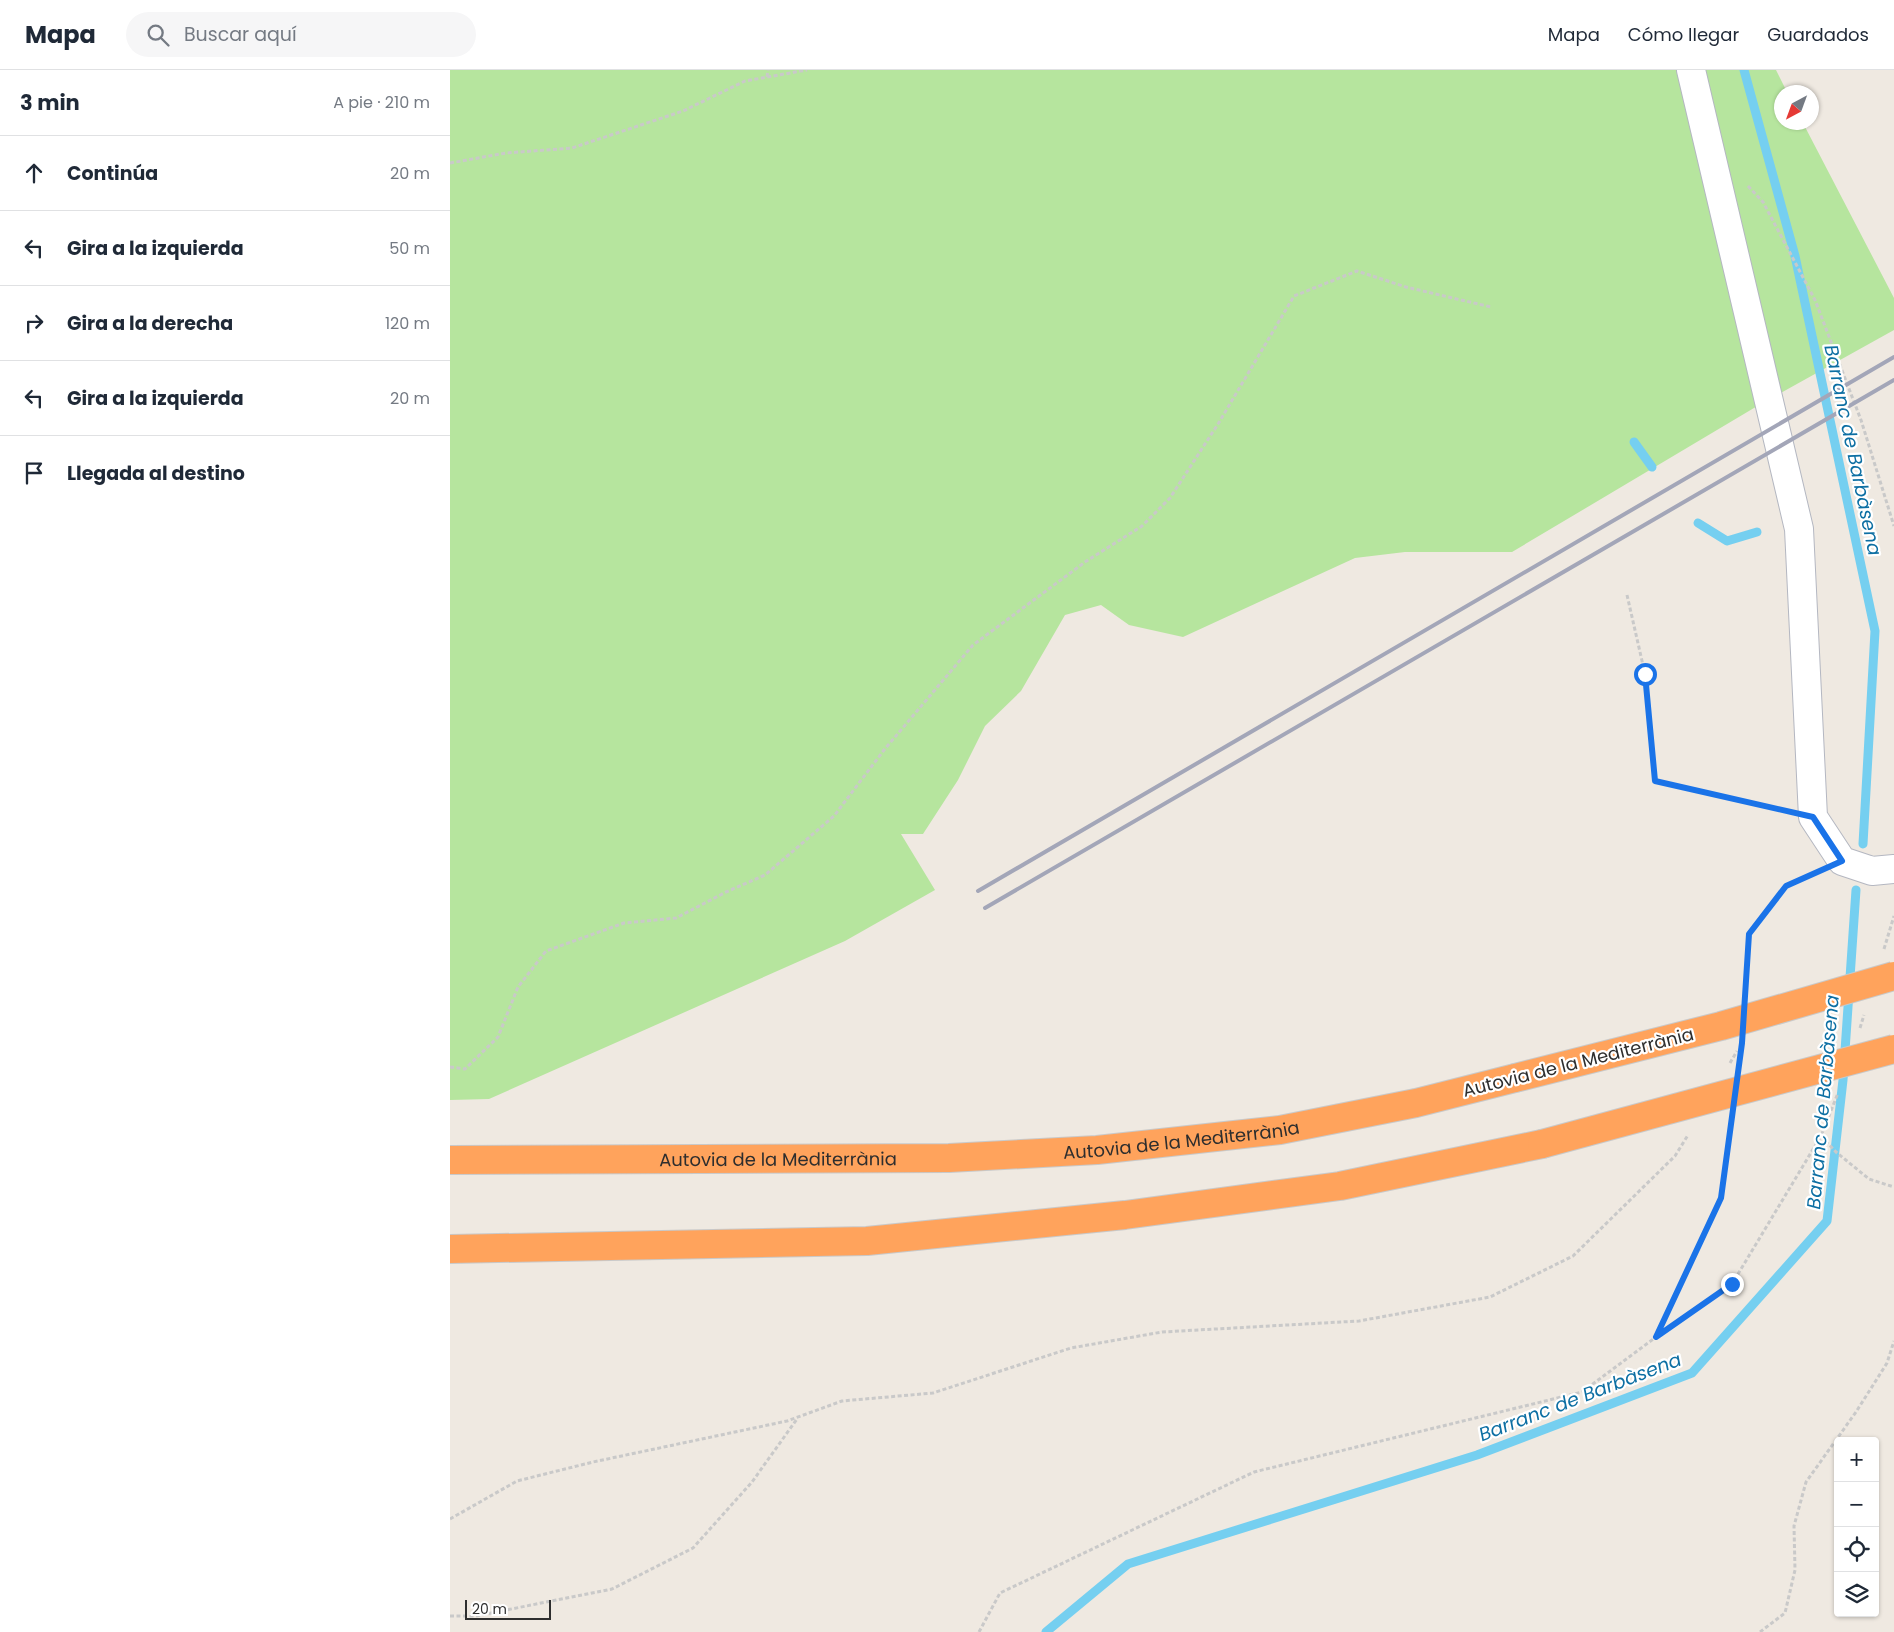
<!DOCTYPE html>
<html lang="es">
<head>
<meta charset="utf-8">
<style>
  body { margin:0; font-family:Poppins,sans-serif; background:#f6f6f7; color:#1f2937 }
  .controls { position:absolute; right:15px; bottom:15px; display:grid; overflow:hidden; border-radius:5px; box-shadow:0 1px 4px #0004 }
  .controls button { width:45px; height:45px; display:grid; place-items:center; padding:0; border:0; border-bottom:1px solid #e0e1e3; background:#fff; color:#1f2937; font:25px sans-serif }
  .compass { position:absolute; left:1324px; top:15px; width:45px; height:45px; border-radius:50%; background:#fff; box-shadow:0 1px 4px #0004; rotate:221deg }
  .scale { position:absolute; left:15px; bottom:12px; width:86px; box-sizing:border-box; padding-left:5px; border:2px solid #2e2e2e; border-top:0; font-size:14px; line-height:18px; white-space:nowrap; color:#2e2e2e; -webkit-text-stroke:4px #fff; paint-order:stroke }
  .stop { position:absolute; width:15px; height:15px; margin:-11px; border:4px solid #1a73e8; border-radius:50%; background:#fff }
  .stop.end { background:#1a73e8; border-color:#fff; box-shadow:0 1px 5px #0008 }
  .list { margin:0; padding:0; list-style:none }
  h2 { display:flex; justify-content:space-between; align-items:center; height:65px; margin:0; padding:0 20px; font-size:21px }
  h2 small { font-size:16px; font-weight:400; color:#747a83 }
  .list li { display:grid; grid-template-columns:32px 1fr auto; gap:15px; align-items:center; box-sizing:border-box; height:75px; padding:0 20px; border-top:1px solid #e0e1e3 }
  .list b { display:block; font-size:19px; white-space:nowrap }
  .list em { font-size:16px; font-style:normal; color:#747a83 }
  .icon { flex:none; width:28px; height:28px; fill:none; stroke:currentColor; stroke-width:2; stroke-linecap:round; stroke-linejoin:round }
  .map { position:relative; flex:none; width:1444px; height:1562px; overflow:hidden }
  header { display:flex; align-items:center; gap:30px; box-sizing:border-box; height:70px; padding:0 25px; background:#fff; border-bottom:1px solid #e0e1e3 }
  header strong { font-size:24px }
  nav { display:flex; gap:28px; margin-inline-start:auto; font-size:18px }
  .search { width:350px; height:45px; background:#f6f6f7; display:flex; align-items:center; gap:12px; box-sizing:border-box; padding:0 18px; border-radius:28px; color:#747a83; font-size:19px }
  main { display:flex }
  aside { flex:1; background:#fff }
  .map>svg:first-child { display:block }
  .green { fill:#b6e59e }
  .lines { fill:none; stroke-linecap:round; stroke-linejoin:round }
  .stream { stroke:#75cff0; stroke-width:9 }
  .minor-casing { stroke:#b4b7c1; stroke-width:30 }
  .motorway-casing { stroke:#c9c9c9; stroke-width:30 }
  .path { stroke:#c9c9c9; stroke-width:3; stroke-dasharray:4 2.5; stroke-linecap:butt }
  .minor { stroke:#fff; stroke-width:28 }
  .motorway { stroke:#ffa35c; stroke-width:28 }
  .rail { stroke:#a3a6b8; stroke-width:4 }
  .motorway-bridge-casing { stroke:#c9c9c9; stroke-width:30; stroke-linecap:butt }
  .motorway-bridge { stroke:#ffa35c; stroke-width:28 }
  .route { stroke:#1a73e8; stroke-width:6 }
  .labels { text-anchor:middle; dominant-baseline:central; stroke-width:4.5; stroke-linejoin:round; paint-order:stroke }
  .street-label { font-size:18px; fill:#2e2e2e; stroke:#fff }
  .water-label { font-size:19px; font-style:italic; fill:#0d6fa3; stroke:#fff }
</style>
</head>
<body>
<header>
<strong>Mapa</strong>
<div class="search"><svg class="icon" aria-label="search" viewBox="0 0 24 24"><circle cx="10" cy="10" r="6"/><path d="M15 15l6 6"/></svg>Buscar aquí</div>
<nav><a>Mapa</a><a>Cómo llegar</a><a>Guardados</a></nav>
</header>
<main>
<aside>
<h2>3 min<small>A pie · 210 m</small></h2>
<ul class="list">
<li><svg class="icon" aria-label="ahead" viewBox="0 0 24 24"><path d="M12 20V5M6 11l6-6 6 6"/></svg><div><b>Continúa</b></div><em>20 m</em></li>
<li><svg class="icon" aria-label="left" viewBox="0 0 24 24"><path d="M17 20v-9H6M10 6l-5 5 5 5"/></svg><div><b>Gira a la izquierda</b></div><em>50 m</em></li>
<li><svg class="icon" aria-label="right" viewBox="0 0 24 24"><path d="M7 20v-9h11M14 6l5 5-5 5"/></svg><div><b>Gira a la derecha</b></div><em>120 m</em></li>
<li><svg class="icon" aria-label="left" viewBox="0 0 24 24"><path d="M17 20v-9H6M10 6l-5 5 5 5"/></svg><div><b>Gira a la izquierda</b></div><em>20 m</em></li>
<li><svg class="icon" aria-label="arrive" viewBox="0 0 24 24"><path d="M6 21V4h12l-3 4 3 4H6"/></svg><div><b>Llegada al destino</b></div></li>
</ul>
</aside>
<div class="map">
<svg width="1444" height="1562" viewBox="0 0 1444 1562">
  <rect width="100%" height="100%" fill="#efe9e1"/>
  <path class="green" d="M0,0H1326L1337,22H1332V52L1353,53L1444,228V260L1309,335L1062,482H955L905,488L733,567L679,555L651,535L615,545L571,621L535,656L508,710L473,764H451L485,820L395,871L39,1029L0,1030Z"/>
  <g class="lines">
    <g class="stream">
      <path d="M1294,0L1345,186L1425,561L1413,774"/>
      <path d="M1184,372L1202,397"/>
      <path d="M1248,453L1277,471L1307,462"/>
      <path d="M596,1562L678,1494L1027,1385L1242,1303L1377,1151L1393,1010L1406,820"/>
    </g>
    <defs>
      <path id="minor" d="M1241,0L1349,459L1363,747L1392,791L1422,801L1444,799"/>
      <g id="motorway">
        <path id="s1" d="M0,1090L499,1088L647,1080L830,1060L966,1033L1065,1008"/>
        <path d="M0,1179L417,1171L675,1145L890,1116L1092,1074"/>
      </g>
    </defs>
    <use href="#minor" class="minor-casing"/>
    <use href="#motorway" class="motorway-casing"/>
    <g class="path">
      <path d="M317,7L318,0"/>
      <path d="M0,93L56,83L122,78L233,41L295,11L357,0"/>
      <path d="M1298,116L1313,132L1365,230L1411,350L1444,456"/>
      <path d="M1177,525L1195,604L1205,711L1335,741"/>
      <path d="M1434,879L1444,846"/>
      <path d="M1295,921L1299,864L1336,816L1366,802"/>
      <path d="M1410,958L1414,945"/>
      <path d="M1289,992L1291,979"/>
      <path d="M1280,993L1287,981"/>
      <path d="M0,997L15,999L48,967L68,917L96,881L174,853L226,848L276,822L315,805L384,746L434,680L523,575L635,492L692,456L720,428L768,354L844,226L907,201L956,217L1041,237"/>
      <path d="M1371,1066L1386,1082L1419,1109L1444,1117"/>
      <path d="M1206,1267L1282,1214L1371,1066L1388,1023"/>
      <path d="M0,1449L67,1411L143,1392L337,1351L392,1331L483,1323L621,1278L712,1262L909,1251L1040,1227L1123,1186L1225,1086L1238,1065"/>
      <path d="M0,1546H26L162,1519L243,1478L302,1412L347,1349"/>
      <path d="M529,1562L550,1523L804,1402L1132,1322L1206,1267L1271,1127L1281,1053"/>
      <path d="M1310,1562L1335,1543L1345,1500L1344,1456L1356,1412L1406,1342L1437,1293L1444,1271"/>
    </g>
    <use href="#minor" class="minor"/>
    <use href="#motorway" class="motorway"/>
    <g class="rail">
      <path d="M528,821L1444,287"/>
      <path d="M535,838L1444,310"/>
    </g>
    <defs>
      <g id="motorway-bridge">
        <path d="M1065,1008L1271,956L1444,906"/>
        <path d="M1092,1074L1444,979"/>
      </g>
    </defs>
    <use href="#motorway-bridge" class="motorway-bridge-casing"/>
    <use href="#motorway-bridge" class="motorway-bridge"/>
  </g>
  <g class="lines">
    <path class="route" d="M1195,604L1205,711L1363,747L1392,791L1336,816L1299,864L1292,973L1271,1128L1206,1267L1282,1214"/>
  </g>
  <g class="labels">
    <g class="street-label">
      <text transform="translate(1128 992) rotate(-14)">Autovia de la Mediterrània</text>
      <text stroke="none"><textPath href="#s1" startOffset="732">Autovia de la Mediterrània</textPath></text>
      <text stroke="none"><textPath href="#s1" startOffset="328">Autovia de la Mediterrània</textPath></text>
    </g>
    <g class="water-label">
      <text transform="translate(1403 380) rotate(78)">Barranc de Barbàsena</text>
      <text transform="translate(1373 1032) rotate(-85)">Barranc de Barbàsena</text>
      <text transform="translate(1130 1327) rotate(-21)">Barranc de Barbàsena</text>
    </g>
  </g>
</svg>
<div class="controls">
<button>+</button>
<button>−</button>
<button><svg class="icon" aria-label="locate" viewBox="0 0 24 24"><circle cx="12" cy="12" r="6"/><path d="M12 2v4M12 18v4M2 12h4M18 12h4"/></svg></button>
<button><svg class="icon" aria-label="layers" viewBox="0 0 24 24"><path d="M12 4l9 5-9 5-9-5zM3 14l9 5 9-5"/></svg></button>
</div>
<svg class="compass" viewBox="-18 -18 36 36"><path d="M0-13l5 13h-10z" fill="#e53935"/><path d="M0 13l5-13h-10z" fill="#747a83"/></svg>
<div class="scale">20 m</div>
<div class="stop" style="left:1195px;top:604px"></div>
<div class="stop end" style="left:1282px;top:1214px"></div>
</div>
</main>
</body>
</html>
